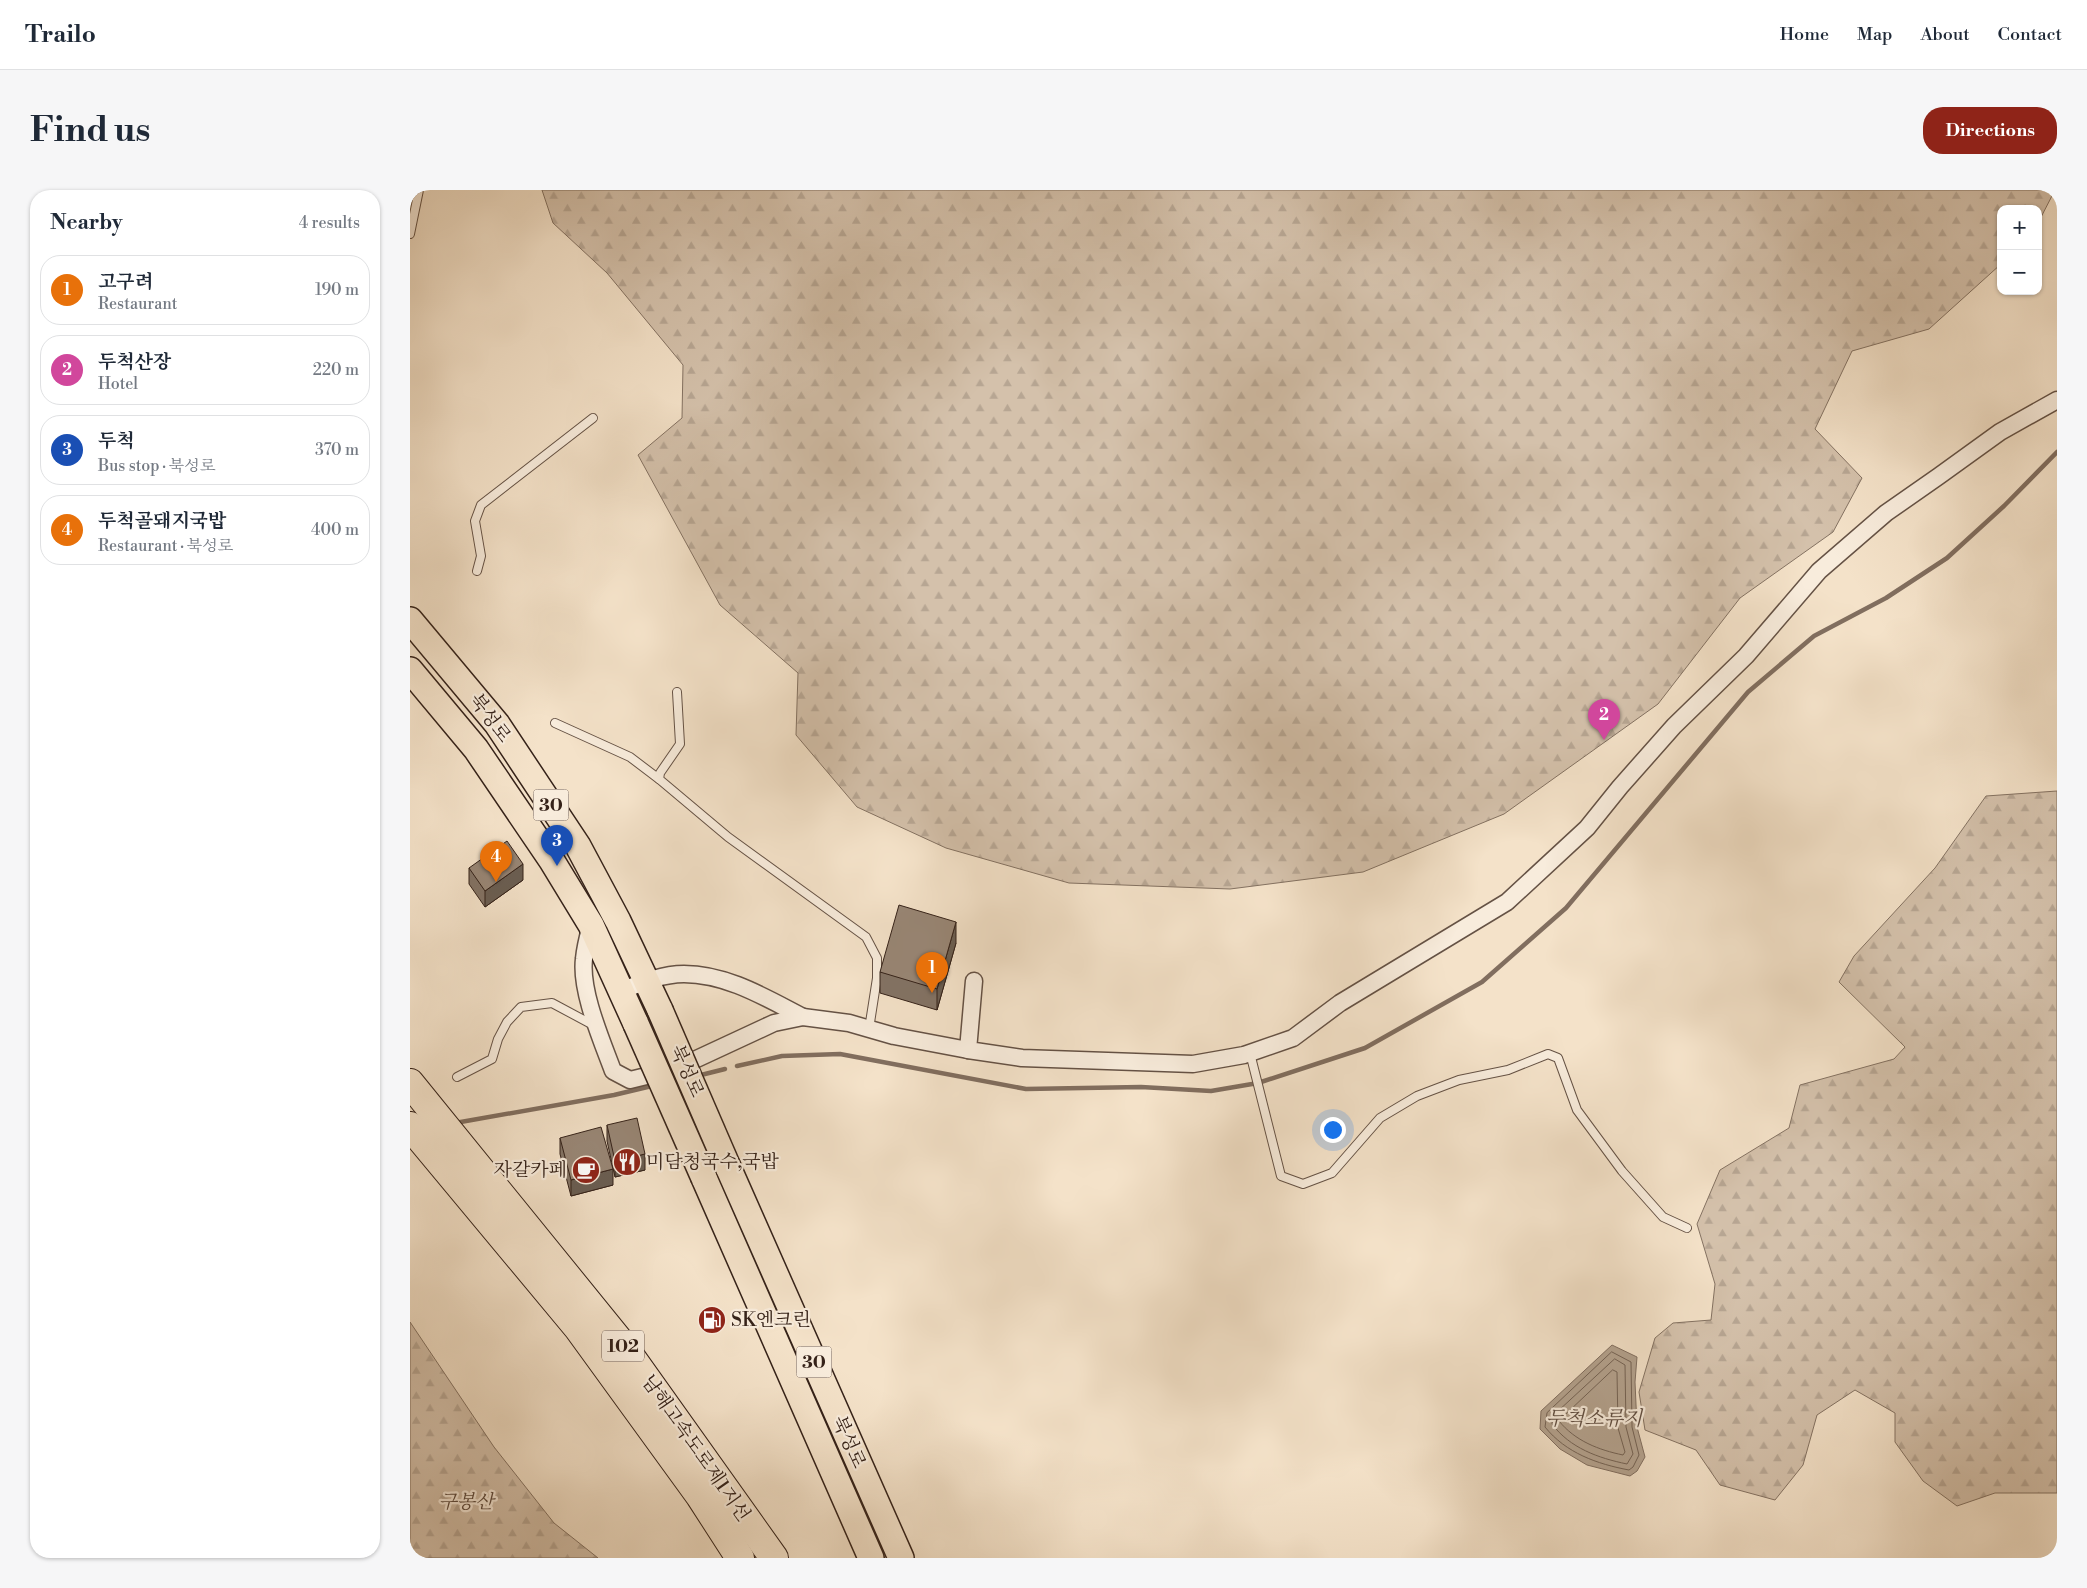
<!DOCTYPE html>
<html lang="en">
<head>
<meta charset="utf-8">
<style>
  body { margin:0; font-family:"Libre Bodoni","Noto Serif KR",serif; background:#f6f6f7; color:#1f2937 }
  .controls { position:absolute; right:15px; top:15px; display:grid; overflow:hidden; border-radius:10px; box-shadow:0 1px 4px #0004 }
  .controls button { width:45px; height:45px; display:grid; place-items:center; padding:0; border:0; border-bottom:1px solid #e0e1e3; background:#fff; color:#1f2937; font:25px sans-serif }
  .you { position:absolute; left:922px; top:939px; width:18px; height:18px; margin:-12px; border:4px solid #fff; border-radius:50%; background:#1a73e8; box-shadow:0 0 0 8px #1a73e833 }
  .badge { display:grid; place-items:center; width:32px; height:32px; border-radius:50%; background:#8f2418; color:#fff; font-size:16px; font-weight:700 }
  .pin { position:absolute; translate:-50% -41px; filter:drop-shadow(0 1px 2px #0008) }
  .pin::after { content:''; position:absolute; top:26px; width:18px; height:15px; background:inherit; clip-path:polygon(0 0,100% 0,50% 100%) }
  .list { margin:0; padding:0; list-style:none }
  h2 { display:flex; justify-content:space-between; align-items:center; height:65px; margin:0; padding:0 20px; font-size:21px }
  h2 small { font-size:16px; font-weight:400; color:#747a83 }
  .list li { display:grid; grid-template-columns:32px 1fr auto; gap:15px; align-items:center; box-sizing:border-box; height:70px; margin:0 10px 10px; padding:0 10px; border:1px solid #e0e1e3; border-radius:20px }
  .list b { display:block; font-size:19px; white-space:nowrap }
  .list p { margin:0; font-size:16px; white-space:nowrap; color:#747a83 }
  .list em { font-size:16px; font-style:normal; color:#747a83 }
  .map { position:relative; flex:none; width:1647px; height:1368px; overflow:hidden; border-radius:20px }
  header { display:flex; align-items:center; gap:30px; box-sizing:border-box; height:70px; padding:0 25px; background:#fff; border-bottom:1px solid #e0e1e3 }
  header strong { font-size:24px }
  nav { display:flex; gap:28px; margin-inline-start:auto; font-size:18px }
  .intro { display:flex; align-items:center; justify-content:space-between; box-sizing:border-box; height:120px; padding:0 30px }
  h1 { margin:0; font-size:35px }
  .button { padding:12px 22px; border-radius:20px; background:#8f2418; color:#fff; font-size:18px; font-weight:700 }
  main { display:flex; gap:30px; padding:0 30px }
  aside { flex:1; background:#fff; border-radius:20px; box-shadow:0 1px 4px #0004 }
  .map>svg:first-child { display:block }
  .forest { fill:url(#forest-firs); stroke:#847262 }
  .water { fill:#b3a18d; stroke:#816e5f }
  .lines { fill:none; stroke-linecap:round; stroke-linejoin:round }
  .shore { stroke:#746253; stroke-width:1 }
  .stream { stroke:#816e5f; stroke-width:4.5 }
  .service-casing { stroke:#655245; stroke-width:10 }
  .minor-casing { stroke:#655245; stroke-width:19 }
  .primary-casing { stroke:#352219; stroke-width:28 }
  .motorway-casing { stroke:#352219; stroke-width:30 }
  .service { stroke:#f8ecdc; stroke-width:8 }
  .minor { stroke:#f8ecdc; stroke-width:16 }
  .primary { stroke:#f4e2c9; stroke-width:25 }
  .motorway { stroke:#f4e2c9; stroke-width:28 }
  .primary-bridge-casing { stroke:#352219; stroke-width:28; stroke-linecap:butt }
  .primary-bridge { stroke:#f4e2c9; stroke-width:25 }
  .wall { fill:#837365; stroke:#352219 }
  .shaded-wall { fill:#6a5e52; stroke:#352219 }
  .building { fill:#988675; stroke:#352219 }
  .labels { text-anchor:middle; dominant-baseline:central; stroke-width:4.5; stroke-linejoin:round; paint-order:stroke }
  .shield { fill:#f8ecdc; stroke:#705f54; stroke-width:1 }
  .shield-label { font-size:18px; font-weight:bold; fill:#352219 }
  .street-label { font-size:19px; fill:#352219; stroke:#f8ecdc }
  .poi-label { font-size:19px; fill:#352219; stroke:#f8ecdc; text-anchor:start }
  .park-label { font-size:19px; font-style:italic; fill:#5d4a3e; stroke:#f8ecdc }
  .water-label { font-size:20px; font-style:italic; fill:#614e42; stroke:#f8ecdc }
</style>
</head>
<body>
<header>
<strong>Trailo</strong>
<nav><a>Home</a><a>Map</a><a>About</a><a>Contact</a></nav>
</header>
<div class="intro"><h1>Find us</h1><a class="button">Directions</a></div>
<main>
<aside>
<h2>Nearby<small>4 results</small></h2>
<ul class="list">
<li><span class="badge" style="background:#e8710a">1</span><div><b>고구려</b><p>Restaurant</p></div><em>190 m</em></li>
<li><span class="badge" style="background:#d1479c">2</span><div><b>두척산장</b><p>Hotel</p></div><em>220 m</em></li>
<li><span class="badge" style="background:#1a4fb4">3</span><div><b>두척</b><p>Bus stop · 북성로</p></div><em>370 m</em></li>
<li><span class="badge" style="background:#e8710a">4</span><div><b>두척골돼지국밥</b><p>Restaurant · 북성로</p></div><em>400 m</em></li>
</ul>
</aside>
<div class="map">
<svg width="1647" height="1368" viewBox="0 0 1647 1368">
  <defs>
    <pattern id="forest-firs" width="22" height="20" patternUnits="userSpaceOnUse" patternTransform="scale(1.25)"><rect width="22" height="20" fill="#d4c1ab"/><path d="M5 1l3.5 6h-7zM16 11l3.5 6h-7z" fill="#b7a693"/></pattern>
  </defs>
  <rect width="100%" height="100%" fill="#f4e2c9"/>
  <filter id="stains"><feTurbulence type="fractalNoise" baseFrequency=".004" numOctaves="4"/><feColorMatrix values="0 0 0 0 .2 0 0 0 0 .09 0 0 0 0 .02 0 0 0 .5 -.17"/></filter>
  <radialGradient id="worn" r=".72"><stop offset=".6" stop-color="#630" stop-opacity="0"/><stop offset="1" stop-color="#630" stop-opacity=".3"/></radialGradient>
  <g class="forest">
    <path d="M132,0H1645L1628,33V19H1591V74L1519,139L1442,161L1405,239L1452,288L1423,342L1330,408L1248,514L1094,624L953,682L820,699L659,693L536,658L447,617L386,545L388,483L310,415L228,265L272,228L273,175L197,83L143,33Z"/>
    <path d="M1647,601V1303H1585L1547,1316L1513,1291L1485,1252V1223L1445,1200L1407,1225L1393,1275L1365,1310L1310,1295L1286,1260L1235,1240L1229,1202L1245,1148L1263,1133L1301,1130L1305,1094L1287,1034L1310,980L1379,938L1390,895L1484,869L1495,857L1429,792L1444,766L1525,678L1576,606Z"/>
    <path d="M0,1132L84,1257L144,1333L188,1368H0Z"/>
  </g>
  <path class="water" d="M1202,1155L1227,1167L1225,1192L1227,1237L1235,1267L1227,1281L1220,1286L1177,1275L1150,1259L1130,1239L1131,1221Z"/>
  <g class="lines">
    <g class="shore">
      <path d="M1202,1162L1221,1172L1222,1237L1229,1265L1223,1277L1219,1280C1187,1274 1156,1263 1135,1237L1137,1223Z"/>
      <path d="M1205,1169L1215,1175L1216,1237L1223,1264L1217,1274C1188,1268 1160,1258 1142,1234L1143,1226Z"/>
      <path d="M1203,1180L1207,1182L1208,1238L1215,1262L1213,1265C1189,1260 1165,1251 1149,1231Z"/>
    </g>
    <g class="stream">
      <path d="M327,876L372,866L430,864L616,899L731,897L801,901L848,893L955,858L1072,792L1156,718L1338,502L1404,446L1476,408L1537,368L1594,316L1647,262"/>
      <path d="M287,886L315,879"/>
      <path d="M45,933L204,905L246,895"/>
    </g>
    <defs>
      <g id="service">
        <path d="M0,44L9,0"/>
        <path d="M67,381L71,366L65,331L71,315L183,228"/>
        <path d="M267,502L270,554L250,583L249,589L318,647L456,747L467,768V788L459,839"/>
        <path d="M145,533L220,567L249,589"/>
        <path d="M840,863L871,986L893,994L922,983L970,928L1007,906L1049,890L1098,880L1138,864L1148,868L1167,920L1212,981L1253,1027L1277,1038"/>
        <path d="M47,887L82,869L88,849L97,832L111,817L142,813L185,836"/>
      </g>
      <g id="minor">
        <path d="M181,735C178,746 175,758 174,769C170,801 192,851 203,881L220,890L265,879L364,833L393,827L439,833L484,846L558,860"/>
        <path d="M564,791L558,860L612,868L783,874L834,865L883,848L930,813L1097,712L1177,638L1210,597L1264,536L1336,466L1409,381L1476,323L1529,286L1590,242L1647,210"/>
        <path d="M211,801C231,793 252,784 274,784C317,784 356,808 393,827"/>
      </g>
      <g id="primary">
        <path d="M0,430L87,534L168,656L208,731L250,820"/>
        <path d="M0,480L66,559L142,671L181,735L226,834"/>
        <path d="M318,977L491,1368"/>
        <path d="M294,988L461,1368"/>
      </g>
      <g id="motorway">
        <path d="M0,893L211,1153L364,1368"/>
        <path d="M0,936L168,1138L290,1306L330,1368"/>
      </g>
    </defs>
    <use href="#service" class="service-casing"/>
    <use href="#minor" class="minor-casing"/>
    <use href="#primary" class="primary-casing"/>
    <use href="#motorway" class="motorway-casing"/>
    <use href="#service" class="service"/>
    <use href="#minor" class="minor"/>
    <use href="#primary" class="primary"/>
    <use href="#motorway" class="motorway"/>
    <defs>
      <g id="primary-bridge">
        <path d="M250,820L318,977"/>
        <path d="M226,834L294,988"/>
      </g>
    </defs>
    <use href="#primary-bridge" class="primary-bridge-casing"/>
    <use href="#primary-bridge" class="primary-bridge"/>
  </g>
  <g class="wall">
    <path d="M59,678L113,690L75,717L59,694Z"/>
    <path d="M546,753L527,820L470,803V782Z"/>
    <path d="M197,935L235,980L205,987L197,951Z"/>
    <path d="M150,948L203,995L161,1006L150,964Z"/>
  </g>
  <g class="shaded-wall">
    <path d="M113,674V690L75,717V701Z"/>
    <path d="M546,732V753L527,820V799Z"/>
    <path d="M235,964V980L205,987V971Z"/>
    <path d="M203,979V995L161,1006V990Z"/>
  </g>
  <g class="building">
    <path d="M97,651L113,674L75,701L59,678Z"/>
    <path d="M489,715L546,732L527,799L470,782Z"/>
    <path d="M227,928L235,964L205,971L197,935Z"/>
    <path d="M191,937L203,979L161,990L150,948Z"/>
  </g>
  <defs>
    <symbol id="restaurant-disc" viewBox="-11 -11 22 22"><circle r="9.5" fill="#8f2418" stroke="#f8ecdc"/><path d="M-5-6h1v4h1v-4h1v4h1v-4h1v5L-1.5 .5V6h-2V.5L-5-1ZM5-6V6H3V1.5H1.5Q1.5-4 5-6Z" fill="#fff"/></symbol>
    <symbol id="cafe-disc" viewBox="-11 -11 22 22"><circle r="9.5" fill="#8f2418" stroke="#f8ecdc"/><path d="M-5.5-4.5H6V0H3Q3 3.5 0 3.5H-2.5Q-5.5 3.5-5.5 0ZM3-3.2v2h1.7v-2ZM-6 4.5H4V6H-6Z" fill="#fff"/></symbol>
    <symbol id="fuel-disc" viewBox="-11 -11 22 22"><circle r="9.5" fill="#8f2418" stroke="#f8ecdc"/><path d="M-5.5-6h7V0h2V4h1.3V-2.5L3-4.5l.8-.8L6-3V5H2.5V1h-1V6h-7ZM-4.2-4.7v3.2H.2V-4.7Z" fill="#fff"/></symbol>
  </defs>
  <g fill-rule="evenodd">
    <use href="#restaurant-disc" x="201" y="956" width="32" height="32"/>
    <use href="#cafe-disc" x="160" y="964" width="32" height="32"/>
    <use href="#fuel-disc" x="286" y="1114" width="32" height="32"/>
  </g>
  <g class="labels">
    <g class="shield">
      <rect x="123.5" y="599.5" width="35" height="31" rx="4"/>
      <rect x="192" y="1140.5" width="42" height="31" rx="4"/>
      <rect x="386.5" y="1156.5" width="35" height="31" rx="4"/>
    </g>
    <g class="shield-label">
      <text x="141" y="615">30</text>
      <text x="213" y="1156">102</text>
      <text x="404" y="1172">30</text>
    </g>
    <g class="street-label">
      <text transform="translate(80 528) rotate(53)">북성로</text>
      <text transform="translate(277 881) rotate(66)">북성로</text>
      <text transform="translate(439 1252) rotate(66)">북성로</text>
      <text transform="translate(286 1258) rotate(55)">남해고속도로제1지선</text>
    </g>
    <g class="poi-label">
      <text x="236" y="972">미담청국수,국밥</text>
      <text x="157" y="980" text-anchor="end">자갈카페</text>
      <text x="321" y="1130">SK엔크린</text>
    </g>
    <g class="park-label">
      <text x="56" y="1312">구봉산</text>
    </g>
    <g class="water-label">
      <text x="1184" y="1229">두척소류지</text>
    </g>
  </g>
  <rect width="100%" height="100%" filter="url(#stains)"/>
  <rect width="100%" height="100%" fill="url(#worn)"/>
</svg>
<div class="controls">
<button>+</button>
<button>−</button>
</div>
<div class="you"></div>
<div class="pin badge" style="left:522px;top:803px;background:#e8710a">1</div>
<div class="pin badge" style="left:1194px;top:550px;background:#d1479c">2</div>
<div class="pin badge" style="left:147px;top:676px;background:#1a4fb4">3</div>
<div class="pin badge" style="left:86px;top:692px;background:#e8710a">4</div>
</div>
</main>
</body>
</html>
